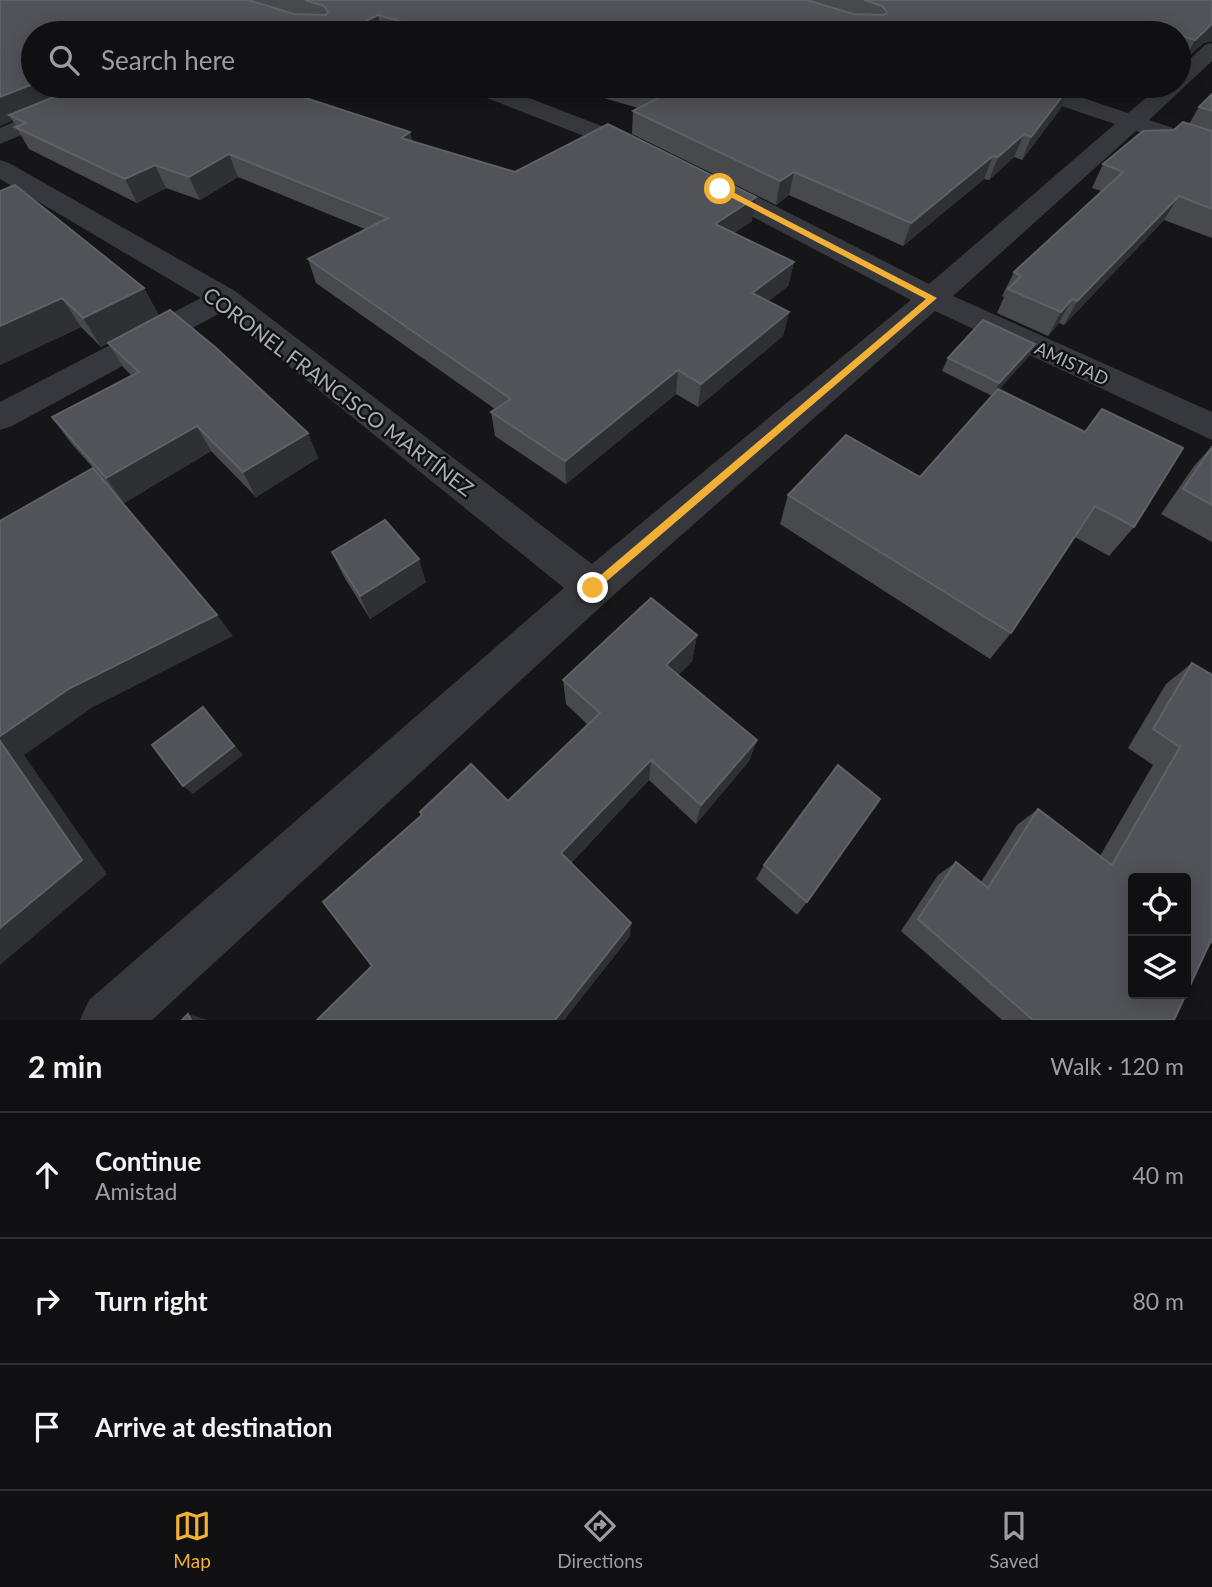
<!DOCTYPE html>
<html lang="en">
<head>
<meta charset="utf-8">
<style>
  body { margin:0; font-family:Lato,sans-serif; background:#19191b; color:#f1f3f6 }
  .controls { position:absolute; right:21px; bottom:21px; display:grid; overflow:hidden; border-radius:7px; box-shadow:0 4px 18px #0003 }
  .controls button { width:63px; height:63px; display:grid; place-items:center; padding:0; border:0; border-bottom:2px solid #303032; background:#101012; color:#f1f3f6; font:35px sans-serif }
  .stop { position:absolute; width:21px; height:21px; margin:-16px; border:5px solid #f2b134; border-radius:50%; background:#fff }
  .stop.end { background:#f2b134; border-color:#fff; box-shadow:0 2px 7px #0008 }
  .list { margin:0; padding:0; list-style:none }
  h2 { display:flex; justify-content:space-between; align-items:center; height:91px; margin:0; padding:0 28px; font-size:30px }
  h2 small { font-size:23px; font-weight:400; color:#9c9d9f }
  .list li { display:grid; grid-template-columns:46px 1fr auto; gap:21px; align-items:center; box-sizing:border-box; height:126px; padding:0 28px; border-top:2px solid #303032 }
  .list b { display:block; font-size:26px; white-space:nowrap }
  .list p { margin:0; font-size:23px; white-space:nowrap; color:#9c9d9f }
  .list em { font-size:23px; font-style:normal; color:#9c9d9f }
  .icon { flex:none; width:38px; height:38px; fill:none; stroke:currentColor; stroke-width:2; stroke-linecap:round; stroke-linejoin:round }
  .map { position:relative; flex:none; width:1212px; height:1020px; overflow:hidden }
  .search { position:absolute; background:#101012; box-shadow:0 4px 18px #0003; left:21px; right:21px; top:21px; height:77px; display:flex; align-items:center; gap:18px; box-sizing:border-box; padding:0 24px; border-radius:38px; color:#9c9d9f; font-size:26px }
  .sheet { height:469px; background:#101012 }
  nav { display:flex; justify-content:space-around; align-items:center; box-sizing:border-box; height:98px; border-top:2px solid #303032; background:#101012; font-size:19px; color:#9c9d9f }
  nav a { display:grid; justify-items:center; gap:4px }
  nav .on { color:#f2b134 }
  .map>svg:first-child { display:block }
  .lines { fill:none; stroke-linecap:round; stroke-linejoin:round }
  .minor { fill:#37383d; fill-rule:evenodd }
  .wall { fill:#47494d }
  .shaded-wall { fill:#2f3033 }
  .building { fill:#525359; stroke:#5f6168; stroke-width:2; fill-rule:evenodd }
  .route { fill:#f2b134 }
  .labels { text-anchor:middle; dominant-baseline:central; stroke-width:5; stroke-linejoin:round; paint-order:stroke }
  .far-street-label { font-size:18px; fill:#a8adb8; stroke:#111113 }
  .street-label { font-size:21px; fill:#a8adb8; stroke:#111113 }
</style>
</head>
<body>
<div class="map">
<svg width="1212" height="1020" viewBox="0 0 1212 1020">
  <rect width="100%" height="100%" fill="#161618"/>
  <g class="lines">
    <g class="minor">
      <path d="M1212,43V61L1149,120L1212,141V156L1136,131L953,296L1212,412V440L935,311L608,600L152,1020H80L89,1000L564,588L222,312L12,426L0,430V402L201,298L0,179V160L9,163L235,291L592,564L911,300L698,188L694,182L698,176L707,174L716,176L929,284L1115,124L1017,91L1014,86H1047L1128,113L1160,86H1179V69L1205,45Z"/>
      <path d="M99,86H129L126,91L0,144V128Z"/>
      <path d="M466,86H498L653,146L657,151L653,156L644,159L635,156L469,91Z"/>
    </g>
  </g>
  <g class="wall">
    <path d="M0,0H1212V41L1203,43L1184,61L1179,60V33H33V86H287L280,89L410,132L412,141L515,172L752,221L734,233L794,262L788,286L768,301L789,312L783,336L698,407L676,394L566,484L495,436L491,412L495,409L316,283L308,259L365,229L238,177L200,200L166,188L137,203L29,149L12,120L0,126Z"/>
    <path d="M563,86H1078L1073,92L1068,90L1061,108L1022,160L1014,157L989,180L984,179L903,246L789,195L776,205L632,134L633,111L638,108Z"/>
    <path d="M1212,94V238L1164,220L1064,325L1059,323L1048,336L997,313L1004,297L1002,296L1014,272L1101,191L1092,188L1103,164L1189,124L1199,107Z"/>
    <path d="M0,191L144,288L159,316L308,433L318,458L256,497L211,451L124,503L71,443L52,417L132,376L124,368L108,343L101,347L81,327L0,365Z"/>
    <path d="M1035,344L1028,357L999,389L1134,527L1109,556L1075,537L1011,633L990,659L780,524L788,495L920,477L992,396L942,371L948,358Z"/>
    <path d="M1212,446V542L1161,514L1194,466Z"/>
    <path d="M332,552L426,582L370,619L343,575Z"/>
    <path d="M697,635L692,661L678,675L757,740L749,761L696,824L649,780L571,863L630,936L564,1020H317L372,966L421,815L420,812L508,801L588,725L566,704L563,680Z"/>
    <path d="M1192,663L1212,675V944L1210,942L1174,1020H1002L901,931L938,875L956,862L981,882L1017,825L1038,809L1100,856L1153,765L1128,748L1166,684Z"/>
    <path d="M764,865L807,902L797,915L756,879Z"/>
  </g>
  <g class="shaded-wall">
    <path d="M378,15L381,33H341Z"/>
    <path d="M1212,24V41L1203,43L1184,61L1195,40Z"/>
    <path d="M1142,25L1138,33H1131Z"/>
    <path d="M33,84V86H93L9,115L12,120L0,126V97Z"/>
    <path d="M252,86H287L257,101Z"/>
    <path d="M1070,86L1061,108L1022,160L1031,137Z"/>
    <path d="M410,132L414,155L401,138Z"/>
    <path d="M1024,134L1014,157L989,180L998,157Z"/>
    <path d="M229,154L238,177L200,200L189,177Z"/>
    <path d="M993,156L984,179L903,246L911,223Z"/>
    <path d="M155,165L166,188L137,203L125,179Z"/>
    <path d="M794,172L789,195L776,205L780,181Z"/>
    <path d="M1179,196L1164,220L1064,325L1077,301Z"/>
    <path d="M756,197L752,221L713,247L715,224Z"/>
    <path d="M794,262L788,286L748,317L752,293Z"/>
    <path d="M144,288L159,317L101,347L83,318Z"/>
    <path d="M62,298L81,327L0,365V326Z"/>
    <path d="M1072,299L1059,323L1048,336L1061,312Z"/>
    <path d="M789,312L783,336L698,407L701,384Z"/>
    <path d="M1035,344L1028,357L993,397L999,383Z"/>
    <path d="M678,370L676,394L566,484L565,461Z"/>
    <path d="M197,426L211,451L124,503L106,478Z"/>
    <path d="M308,433L318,458L256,497L243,472Z"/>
    <path d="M419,559L426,582L370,619L360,596Z"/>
    <path d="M217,615L233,636L93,707L24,755L107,874L0,965V736L70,688Z"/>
    <path d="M697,635L692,661L663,689L666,665Z"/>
    <path d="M203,707L243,755L193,794L183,786Z"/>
    <path d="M757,740L749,761L696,824L701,805Z"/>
    <path d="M651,760L649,780L564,870L561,853Z"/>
    <path d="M631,923L630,936L564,1020H555Z"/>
    <path d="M188,1014L208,1020H191Z"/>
  </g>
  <g class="building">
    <path d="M0,0H248L294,14L326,15L328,12L324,6L305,0H807L853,14L884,15L887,12L882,6L864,0H1212V24L1195,40L1179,35V33H1172L1142,25L1131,33H442L378,15L341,33H33V84L0,97Z"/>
    <path d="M81,86H269L410,132L401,138L515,172L608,124L756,197L715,224L794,262L752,293L789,312L701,384L678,370L565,461L491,412L511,399L308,259L388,218L229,154L189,177L155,165L125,179L15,127L26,123L9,115Z"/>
    <path d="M639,86H1070L1031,137L1024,134L998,157L993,156L911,223L794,172L780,181L633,111L666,94Z"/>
    <path d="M1212,94V111L1199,107Z"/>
    <path d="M1183,122L1212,131V209L1179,196L1077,301L1072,299L1061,312L1008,289L1021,276L1014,272L1123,172L1103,164L1143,131L1174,130Z"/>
    <path d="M15,185L144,288L83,318L62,298L0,326V191Z"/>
    <path d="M170,310L215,347L308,433L243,472L197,426L106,478L52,417L139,372L108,343Z"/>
    <path d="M983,320L1035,344L999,383L948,358Z"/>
    <path d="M998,389L1085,432L1102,409L1183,448L1134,527L1095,506L1011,633L788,495L846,435L920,477Z"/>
    <path d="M1212,447V505L1183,489Z"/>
    <path d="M93,468L217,615L70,688L0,736V521Z"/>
    <path d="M385,520L419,559L360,596L332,552Z"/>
    <path d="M651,598L697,635L666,665L757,740L701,805L651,760L561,853L631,923L555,1020H317L372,966L323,902L422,815L420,812L471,764L508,801L600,713L563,680Z"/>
    <path d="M1192,663L1212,675V938L1174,1020H1033L918,919L956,862L988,888L1038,809L1112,865L1180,747L1153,729ZM1133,878H1186V994H1133Z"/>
    <path d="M203,707L234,746L183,786L152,745Z"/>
    <path d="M0,741L82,860L0,928Z"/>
    <path d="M838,765L880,799L807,902L764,865Z"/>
    <path d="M188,1014L191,1020H182Z"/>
  </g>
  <path class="route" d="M717,187H723L937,298L593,593L587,588L589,585L926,299L717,190Z"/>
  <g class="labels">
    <g class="far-street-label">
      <text transform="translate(1072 363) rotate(25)">AMISTAD</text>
    </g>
    <g class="street-label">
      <text transform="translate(339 391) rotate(37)">CORONEL FRANCISCO MARTÍNEZ</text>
    </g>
  </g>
</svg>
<div class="controls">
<button><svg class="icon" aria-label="locate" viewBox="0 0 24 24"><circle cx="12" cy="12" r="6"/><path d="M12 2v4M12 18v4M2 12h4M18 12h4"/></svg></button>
<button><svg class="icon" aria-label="layers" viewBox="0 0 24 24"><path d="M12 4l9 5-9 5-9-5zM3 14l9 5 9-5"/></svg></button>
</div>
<div class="stop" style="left:720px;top:189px"></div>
<div class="stop end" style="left:593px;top:588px"></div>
<div class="search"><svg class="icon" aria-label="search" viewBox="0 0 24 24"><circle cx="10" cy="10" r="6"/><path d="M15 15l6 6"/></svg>Search here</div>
</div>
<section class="sheet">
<h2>2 min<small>Walk · 120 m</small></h2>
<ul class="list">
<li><svg class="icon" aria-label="ahead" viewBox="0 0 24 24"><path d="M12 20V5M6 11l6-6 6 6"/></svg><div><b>Continue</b><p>Amistad</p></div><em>40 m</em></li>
<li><svg class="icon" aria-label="right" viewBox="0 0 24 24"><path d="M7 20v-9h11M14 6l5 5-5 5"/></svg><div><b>Turn right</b></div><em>80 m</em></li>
<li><svg class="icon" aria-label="arrive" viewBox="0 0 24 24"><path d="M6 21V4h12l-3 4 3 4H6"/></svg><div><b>Arrive at destination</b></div></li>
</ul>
</section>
<nav>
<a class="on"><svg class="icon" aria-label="map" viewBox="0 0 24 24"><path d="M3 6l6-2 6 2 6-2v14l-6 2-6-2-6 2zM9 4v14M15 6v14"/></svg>Map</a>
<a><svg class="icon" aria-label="directions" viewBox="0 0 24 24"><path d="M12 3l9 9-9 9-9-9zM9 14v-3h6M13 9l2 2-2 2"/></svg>Directions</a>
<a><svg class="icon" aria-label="saved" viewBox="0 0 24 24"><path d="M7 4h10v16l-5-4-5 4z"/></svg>Saved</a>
</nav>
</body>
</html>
